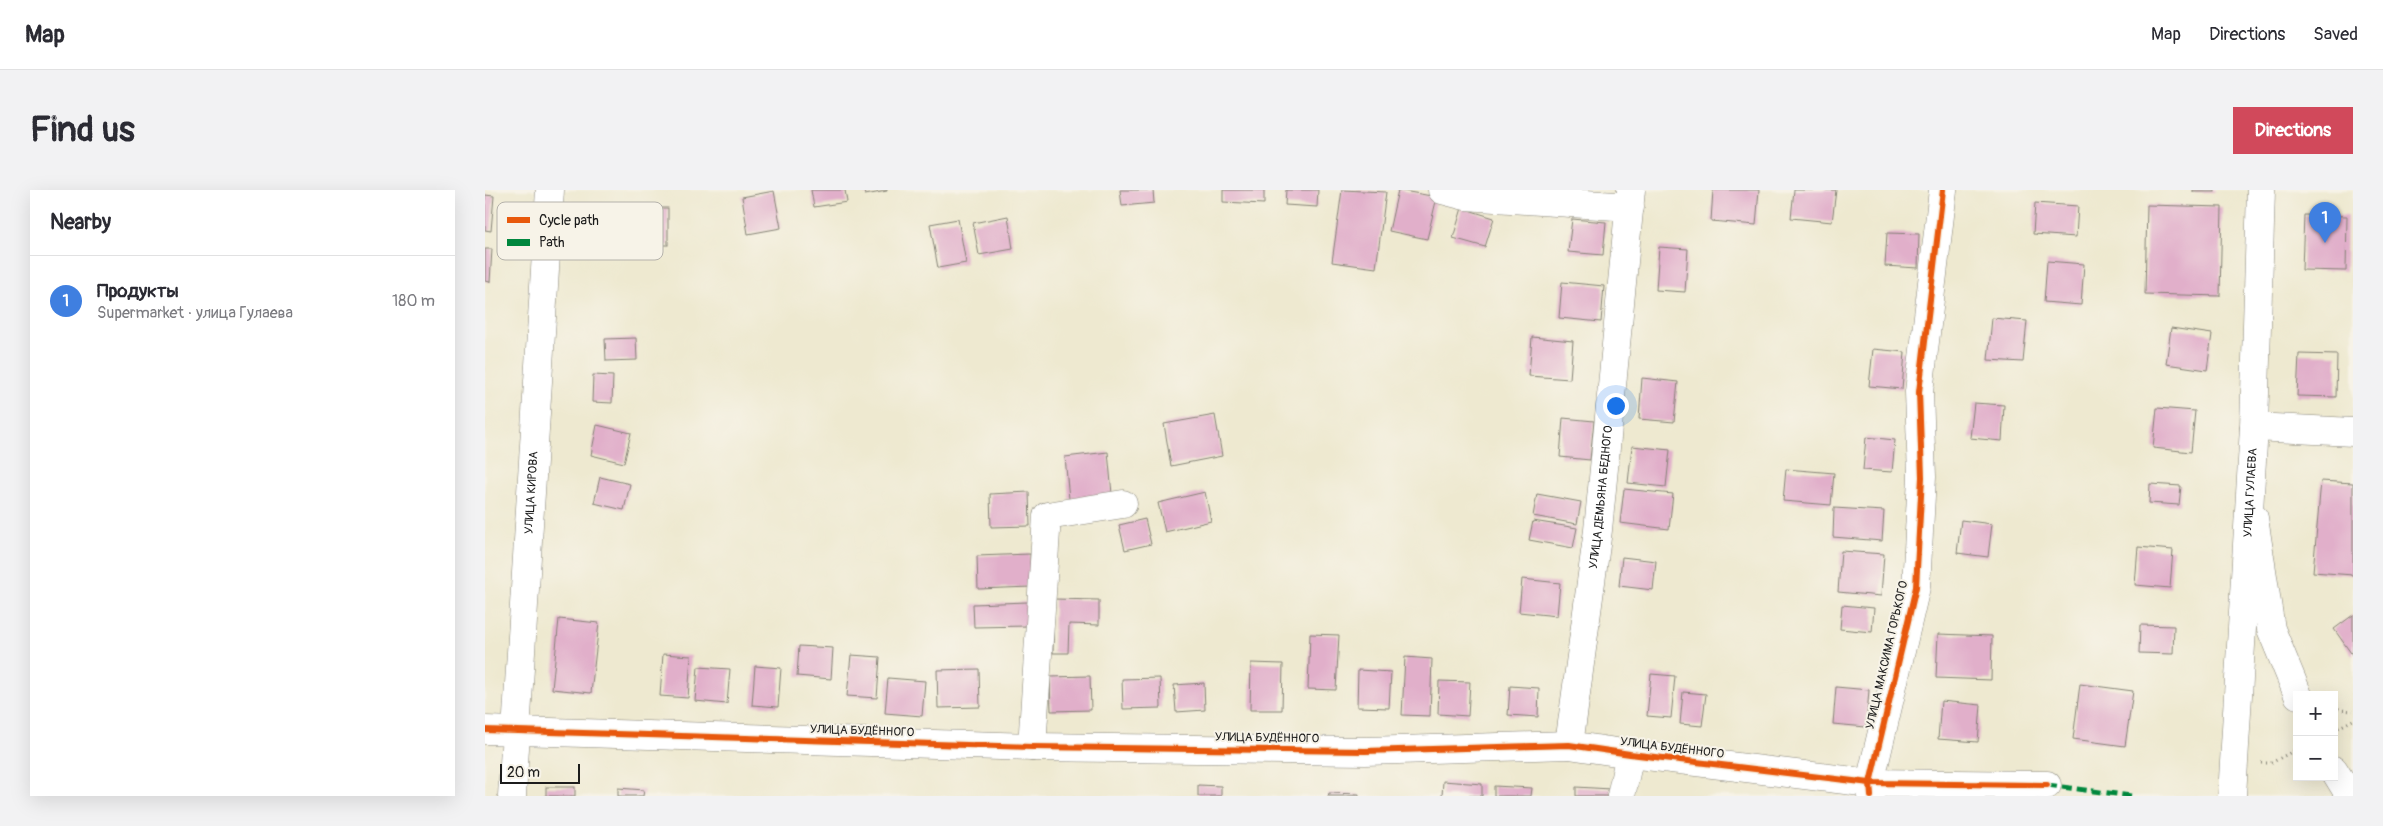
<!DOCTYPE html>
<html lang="en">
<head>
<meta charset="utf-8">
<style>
  body { margin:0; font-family:Pangolin,sans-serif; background:#f2f2f3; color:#2b2b33 }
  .controls { position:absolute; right:15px; bottom:15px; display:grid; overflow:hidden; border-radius:0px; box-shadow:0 5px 20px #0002 }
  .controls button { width:45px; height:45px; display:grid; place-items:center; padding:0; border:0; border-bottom:1px solid #e1e1e2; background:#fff; color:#2b2b33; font:25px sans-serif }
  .scale { position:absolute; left:15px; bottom:12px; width:80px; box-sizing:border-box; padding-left:5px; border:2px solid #1c1c1c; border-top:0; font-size:14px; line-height:18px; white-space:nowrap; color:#1c1c1c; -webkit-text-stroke:4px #f7f3e8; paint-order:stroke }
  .you { position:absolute; left:1130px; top:215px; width:18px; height:18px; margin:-12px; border:4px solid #fff; border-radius:50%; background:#1a73e8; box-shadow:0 0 0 8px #1a73e833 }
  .badge { display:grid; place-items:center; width:32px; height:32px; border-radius:50%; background:#d1495b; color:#fff; font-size:16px; font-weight:700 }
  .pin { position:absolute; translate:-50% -41px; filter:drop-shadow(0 1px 2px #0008) }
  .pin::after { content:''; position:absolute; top:26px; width:18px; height:15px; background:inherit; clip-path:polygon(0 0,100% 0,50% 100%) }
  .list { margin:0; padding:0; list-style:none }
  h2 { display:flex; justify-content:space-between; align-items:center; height:65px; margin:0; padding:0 20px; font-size:21px }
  h2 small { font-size:16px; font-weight:400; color:#7c7c81 }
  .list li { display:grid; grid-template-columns:32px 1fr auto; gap:15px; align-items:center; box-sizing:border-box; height:90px; padding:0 20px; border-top:1px solid #e1e1e2 }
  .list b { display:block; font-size:19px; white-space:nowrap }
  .list p { margin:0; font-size:16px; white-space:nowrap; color:#7c7c81 }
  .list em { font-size:16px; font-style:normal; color:#7c7c81 }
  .map { position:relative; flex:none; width:1868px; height:606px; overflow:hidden; border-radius:0px }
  header { display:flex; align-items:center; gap:30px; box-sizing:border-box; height:70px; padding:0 25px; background:#fff; border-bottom:1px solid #e1e1e2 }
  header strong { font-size:24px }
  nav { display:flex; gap:28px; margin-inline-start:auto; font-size:18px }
  .intro { display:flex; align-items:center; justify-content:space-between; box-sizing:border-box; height:120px; padding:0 30px }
  h1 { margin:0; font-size:35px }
  .button { padding:12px 22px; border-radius:0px; background:#d1495b; color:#fff; font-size:18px; font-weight:700 }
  main { display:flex; gap:30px; padding:0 30px }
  aside { flex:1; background:#fff; border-radius:0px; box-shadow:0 5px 20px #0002 }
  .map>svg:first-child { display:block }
  .building { fill:#e1afca }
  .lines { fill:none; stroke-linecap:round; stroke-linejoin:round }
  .minor-casing { stroke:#858276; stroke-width:29 }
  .secondary-casing { stroke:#858276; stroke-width:29 }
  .path { stroke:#858276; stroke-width:3; stroke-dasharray:1 4; stroke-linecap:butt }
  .minor { stroke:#fff; stroke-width:28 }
  .secondary { stroke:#fff; stroke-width:28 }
  .quiet { stroke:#00873e; stroke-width:5; stroke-dasharray:10 5; stroke-linecap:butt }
  .cycleway-casing { stroke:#f7f3e8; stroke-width:9 }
  .cycleway { stroke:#e8590c; stroke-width:6 }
  .labels { text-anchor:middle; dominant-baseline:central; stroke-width:4; stroke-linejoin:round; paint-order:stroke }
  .street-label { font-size:12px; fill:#1c1c1c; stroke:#f7f3e8 }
  .key { fill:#f7f3e8; stroke:#b5b2ab; stroke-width:1 }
  .key-label { font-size:14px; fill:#1c1c1c }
</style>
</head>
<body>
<header>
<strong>Map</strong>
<nav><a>Map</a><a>Directions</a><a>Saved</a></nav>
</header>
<div class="intro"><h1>Find us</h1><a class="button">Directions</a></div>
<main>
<aside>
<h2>Nearby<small></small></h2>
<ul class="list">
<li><span class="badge" style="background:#3f7fe0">1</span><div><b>Продукты</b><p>Supermarket · улица Гулаева</p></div><em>180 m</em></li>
</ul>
</aside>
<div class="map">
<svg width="1868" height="606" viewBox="0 0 1868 606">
  <rect width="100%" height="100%" fill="#f7f3e8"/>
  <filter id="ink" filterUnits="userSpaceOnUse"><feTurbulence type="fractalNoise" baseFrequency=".02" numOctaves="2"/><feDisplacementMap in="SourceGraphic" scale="10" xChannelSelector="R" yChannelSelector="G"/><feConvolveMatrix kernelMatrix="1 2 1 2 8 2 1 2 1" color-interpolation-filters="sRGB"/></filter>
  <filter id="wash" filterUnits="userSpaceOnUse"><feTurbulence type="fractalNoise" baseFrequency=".0096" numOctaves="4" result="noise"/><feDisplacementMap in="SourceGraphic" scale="20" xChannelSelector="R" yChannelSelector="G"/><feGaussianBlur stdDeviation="1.12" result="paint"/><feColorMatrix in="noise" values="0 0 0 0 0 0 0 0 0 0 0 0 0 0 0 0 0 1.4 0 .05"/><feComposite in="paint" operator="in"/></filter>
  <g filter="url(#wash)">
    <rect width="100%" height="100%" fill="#eee9d0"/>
    <g id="blocks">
      <g class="building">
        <path d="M326,0H360L362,12L329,17Z"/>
        <path d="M379,0H402V1L380,5Z"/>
        <path d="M635,0H668L669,13L637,16Z"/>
        <path d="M738,0H779V14L738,12Z"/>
        <path d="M801,0H833L832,17L800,15Z"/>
        <path d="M857,0L901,2L891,78L847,72Z"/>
        <path d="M913,0L952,7L942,49L904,41Z"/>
        <path d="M1228,0H1274L1271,35L1226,31Z"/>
        <path d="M1309,0H1351L1347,32L1306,28Z"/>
        <rect x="1708" y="0" width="22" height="2"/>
        <path d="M289,1L296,38L263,44L257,7Z"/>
        <path d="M0,5L9,6L6,41L0,40Z"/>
        <path d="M1550,13L1593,16L1591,47L1548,44Z"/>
        <path d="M1662,15L1737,17L1735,106L1660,104Z"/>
        <rect x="139" y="18" width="44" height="37"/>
        <path d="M977,18L1009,28L1000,57L968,48Z"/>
        <path d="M1819,25L1862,26L1861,81L1817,80Z"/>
        <path d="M523,26L528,59L494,65L488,33Z"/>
        <path d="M473,29L481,73L453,78L445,34Z"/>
        <path d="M1087,29L1121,32L1118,65L1083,62Z"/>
        <path d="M1402,43L1434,44L1433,78L1400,76Z"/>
        <path d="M1174,57L1203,59L1200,102L1171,100Z"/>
        <path d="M0,59H7L5,92L0,91Z"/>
        <path d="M1562,71L1599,74L1596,115L1559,112Z"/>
        <path d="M1077,92L1119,96L1116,132L1074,128Z"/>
        <path d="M1507,128L1542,131L1538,172L1503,170Z"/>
        <path d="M1686,138L1727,144L1722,180L1681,174Z"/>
        <path d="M1047,147L1088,151L1085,189L1044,186Z"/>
        <path d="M151,148L152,170L121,171L120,149Z"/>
        <path d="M1388,159L1420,162L1417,199L1384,196Z"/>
        <path d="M1814,164L1852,165L1851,207L1812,206Z"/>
        <path d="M108,185L128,186L127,213L107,212Z"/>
        <path d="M1157,188L1193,192L1189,232L1154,229Z"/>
        <path d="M1489,213L1519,215L1517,251L1485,248Z"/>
        <path d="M1672,218L1710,221L1706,262L1668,258Z"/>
        <path d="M730,225L737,266L686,276L679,234Z"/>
        <path d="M1078,228L1109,231L1105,270L1075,267Z"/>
        <path d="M112,235L146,243L139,273L106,265Z"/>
        <path d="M1381,247L1410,250L1407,282L1378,280Z"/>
        <path d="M1147,256L1185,260L1181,297L1143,293Z"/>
        <path d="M623,262L627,304L584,309L580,267Z"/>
        <path d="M1301,279L1349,283L1346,315L1298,311Z"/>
        <path d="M115,287L145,294L139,320L109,313Z"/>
        <path d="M1836,291L1868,293V385L1828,382Z"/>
        <path d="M1665,294L1696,296L1694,315L1664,313Z"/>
        <path d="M1139,299L1188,304L1184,339L1135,333Z"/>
        <path d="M544,302L545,336L506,337L505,304Z"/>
        <path d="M720,302L726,331L680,342L673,313Z"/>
        <path d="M1052,304L1096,312L1092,334L1048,326Z"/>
        <path d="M1349,318L1399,321L1397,351L1348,347Z"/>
        <path d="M660,329L666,354L640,360L634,335Z"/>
        <path d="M1476,330L1507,334L1503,367L1472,363Z"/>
        <path d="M1048,331L1092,338L1088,358L1044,350Z"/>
        <path d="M1653,357L1688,360L1685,398L1650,395Z"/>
        <path d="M1356,361L1399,364L1396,406L1353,402Z"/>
        <path d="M545,364L546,397L493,399L492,366Z"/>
        <path d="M1137,367L1171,371L1168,400L1134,396Z"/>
        <path d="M1037,389L1075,393L1072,426L1034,422Z"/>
        <path d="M569,409L614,410V435L584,434L583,463H568Z"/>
        <path d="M543,412L544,436L489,437L488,414Z"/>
        <path d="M1357,415L1389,418L1387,442L1355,439Z"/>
        <path d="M1868,425V466L1849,439Z"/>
        <path d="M74,429L114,433L106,503L67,499Z"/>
        <path d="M1655,435L1689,436L1688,464L1654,463Z"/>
        <path d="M825,444L854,445L851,500L823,499Z"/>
        <path d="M1453,444L1507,446L1506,490L1451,488Z"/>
        <path d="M314,456L348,458L346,489L312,486Z"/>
        <path d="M178,464L206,466L203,508L175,506Z"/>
        <path d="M366,465L395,467L392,508L362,506Z"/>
        <path d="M920,467L947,469L945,526L917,525Z"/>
        <path d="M766,473L798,474L797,520H765Z"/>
        <path d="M270,476L296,478L293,517L267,515Z"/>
        <path d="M213,477L245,479L242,514L210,511Z"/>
        <path d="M494,479L495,517L453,518L452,480Z"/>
        <path d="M873,480L906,482L904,518L872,517Z"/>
        <path d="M1166,484L1190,486L1186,528L1162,526Z"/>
        <path d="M605,486L606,520L566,521L565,487Z"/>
        <path d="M403,488L440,491L437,526L400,523Z"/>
        <path d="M675,488L676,518L638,519L637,489Z"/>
        <path d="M954,491L985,492L983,526L953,524Z"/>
        <path d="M719,493L720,520L691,522L689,495Z"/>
        <path d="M1595,494L1648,501L1640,556L1588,549Z"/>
        <path d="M1025,496L1054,498L1053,527L1023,525Z"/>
        <path d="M1351,497L1384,500L1381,537L1348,534Z"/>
        <path d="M1198,502L1221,504L1217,536L1195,534Z"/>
        <path d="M1456,511L1496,515L1493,552L1453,549Z"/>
        <path d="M958,591L997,594V606H957Z"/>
        <path d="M713,595L736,596V606H713Z"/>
        <path d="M1009,596L1047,598L1046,606H1009Z"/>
        <rect x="61" y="597" width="29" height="9"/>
        <path d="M1091,597L1126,599L1125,606H1091Z"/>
        <path d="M133,598L159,600L158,606H133Z"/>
        <path d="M844,603L874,604V606H843Z"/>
      </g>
    </g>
  </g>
  <g filter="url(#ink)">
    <use href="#blocks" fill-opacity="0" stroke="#858276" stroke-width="1"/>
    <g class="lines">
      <defs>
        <g id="minor">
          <path d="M957,0L980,6L1145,17"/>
          <path d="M1769,237L1868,242"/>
          <path d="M1769,328L1786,439L1813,505"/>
          <path d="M0,540L547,557L880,561L1084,555L1145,564L1385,593L1562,595"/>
          <path id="s1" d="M1084,555L1113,340L1146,0"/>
          <path d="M547,557L562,326L638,314"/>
          <path d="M1849,580L1865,606"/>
          <path id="s2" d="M27,606L65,0"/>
          <path d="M1136,606L1145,564"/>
          <path d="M1386,606L1385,593L1431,397L1437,287L1434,202L1458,0"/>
        </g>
        <g id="secondary">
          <path id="s3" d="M1747,606L1769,237L1776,0"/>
        </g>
      </defs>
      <use href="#minor" class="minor-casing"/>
      <use href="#secondary" class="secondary-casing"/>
      <g class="path">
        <path d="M1849,516L1856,520L1868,521"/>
        <path d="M1849,540L1868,530"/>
        <path d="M1776,573H1786L1812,559"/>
      </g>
      <use href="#minor" class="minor"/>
      <use href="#secondary" class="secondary"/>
      <path class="quiet" d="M1562,595L1646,606"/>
      <defs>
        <g id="cycleway">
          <path d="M0,540L547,557L880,561L1084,555L1145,564L1385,593L1562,595"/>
          <path d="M1386,606L1385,593L1431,397L1437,287L1434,202L1458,0"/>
        </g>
      </defs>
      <use href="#cycleway" class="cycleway-casing"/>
      <use href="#cycleway" class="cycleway"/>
    </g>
  </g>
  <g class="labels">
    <g class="street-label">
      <text stroke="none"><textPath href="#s2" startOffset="304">УЛИЦА КИРОВА</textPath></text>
      <text stroke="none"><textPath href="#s3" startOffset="304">УЛИЦА ГУЛАЕВА</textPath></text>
      <text stroke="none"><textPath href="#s1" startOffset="250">УЛИЦА ДЕМЬЯНА БЕДНОГО</textPath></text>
      <text transform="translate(1402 465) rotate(-77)">УЛИЦА МАКСИМА ГОРЬКОГО</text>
      <text transform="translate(377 541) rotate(2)">УЛИЦА БУДЁННОГО</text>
      <text transform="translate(782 548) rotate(1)">УЛИЦА БУДЁННОГО</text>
      <text transform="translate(1187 558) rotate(7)">УЛИЦА БУДЁННОГО</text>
    </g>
  </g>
  <rect x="12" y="12" width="166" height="58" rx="8" class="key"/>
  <rect x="22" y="27" width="23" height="6" fill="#e8590c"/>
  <rect x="22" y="49" width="23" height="7" fill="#00873e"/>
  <g class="key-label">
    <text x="54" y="35">Cycle path</text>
    <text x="54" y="57">Path</text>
  </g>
</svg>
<div class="controls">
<button>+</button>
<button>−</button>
</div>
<div class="scale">20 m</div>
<div class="you"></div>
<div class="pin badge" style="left:1840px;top:53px;background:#3f7fe0">1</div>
</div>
</main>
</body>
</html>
